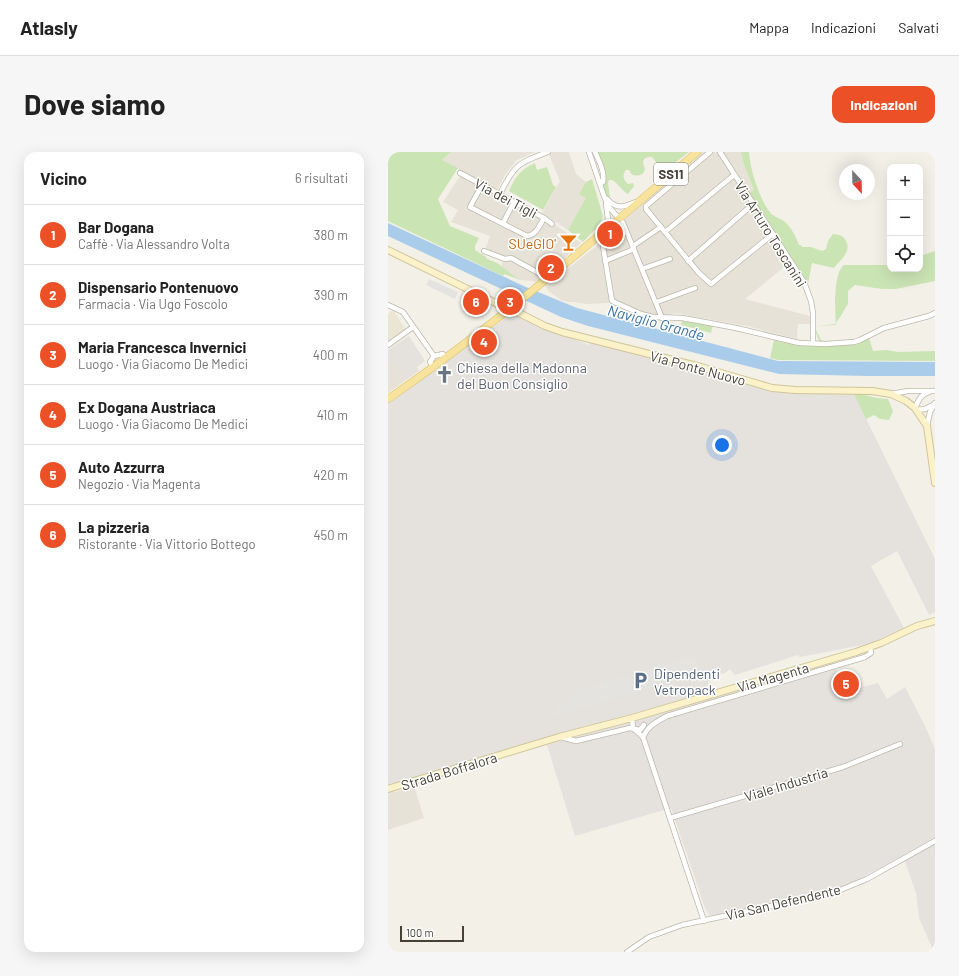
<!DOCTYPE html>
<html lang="it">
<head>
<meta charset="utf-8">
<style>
  body { margin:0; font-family:Barlow,sans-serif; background:#f6f6f6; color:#222 }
  .controls { position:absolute; right:12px; top:12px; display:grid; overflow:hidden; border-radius:8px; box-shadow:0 4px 16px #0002 }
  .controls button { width:36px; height:36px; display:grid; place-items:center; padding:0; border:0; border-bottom:1px solid #e0e0e0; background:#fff; color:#222; font:20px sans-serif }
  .compass { position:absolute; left:451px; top:12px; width:36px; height:36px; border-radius:50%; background:#fff; box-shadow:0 4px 16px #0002; rotate:158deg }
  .scale { position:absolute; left:12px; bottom:10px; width:64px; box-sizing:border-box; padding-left:4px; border:2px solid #464137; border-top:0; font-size:11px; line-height:14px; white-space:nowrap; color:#464137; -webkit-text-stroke:3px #fff; paint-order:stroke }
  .you { position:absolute; left:334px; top:293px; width:14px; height:14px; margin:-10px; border:3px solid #fff; border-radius:50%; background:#1a73e8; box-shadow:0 0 0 6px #1a73e833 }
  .badge { display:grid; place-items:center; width:26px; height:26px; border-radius:50%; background:#eb5027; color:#fff; font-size:13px; font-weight:700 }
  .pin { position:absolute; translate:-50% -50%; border:2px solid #fff; box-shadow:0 1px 4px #0006 }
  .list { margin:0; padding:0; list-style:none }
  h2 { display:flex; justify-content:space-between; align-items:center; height:52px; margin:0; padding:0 16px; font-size:17px }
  h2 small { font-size:13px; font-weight:400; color:#767676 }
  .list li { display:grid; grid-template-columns:26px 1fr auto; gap:12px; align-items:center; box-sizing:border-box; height:60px; padding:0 16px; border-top:1px solid #e0e0e0 }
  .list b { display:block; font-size:15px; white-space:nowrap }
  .list p { margin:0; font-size:13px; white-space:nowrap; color:#767676 }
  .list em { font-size:13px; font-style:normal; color:#767676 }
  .icon { flex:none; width:22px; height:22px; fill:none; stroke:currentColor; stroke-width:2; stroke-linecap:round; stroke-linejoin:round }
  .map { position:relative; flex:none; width:547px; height:800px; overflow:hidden; border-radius:12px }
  header { display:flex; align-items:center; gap:24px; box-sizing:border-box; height:56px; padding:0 20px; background:#fff; border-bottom:1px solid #e0e0e0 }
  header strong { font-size:19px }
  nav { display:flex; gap:22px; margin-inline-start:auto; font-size:14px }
  .intro { display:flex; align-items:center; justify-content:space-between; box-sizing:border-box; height:96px; padding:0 24px }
  h1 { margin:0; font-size:28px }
  .button { padding:10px 18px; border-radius:12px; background:#eb5027; color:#fff; font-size:14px; font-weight:700 }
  main { display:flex; gap:24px; padding:0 24px }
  aside { flex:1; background:#fff; border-radius:12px; box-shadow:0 4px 16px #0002 }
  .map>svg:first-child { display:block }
  .residential { fill:#e6e2d7 }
  .industrial { fill:#e5e2dd }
  .education { fill:#ebe6d3 }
  .green { fill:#cbe4b4 }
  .parking { fill:#e4e3e0 }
  .water { fill:#a9cceb }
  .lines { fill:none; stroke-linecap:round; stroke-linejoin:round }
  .street-casing { stroke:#beb8ab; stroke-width:6 }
  .secondary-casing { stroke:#cfc59a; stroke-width:8 }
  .primary-casing { stroke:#dbc16d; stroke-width:8 }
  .street { stroke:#fff; stroke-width:4.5 }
  .secondary { stroke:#fbf2ca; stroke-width:6 }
  .primary { stroke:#f7e39d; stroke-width:7 }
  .labels { text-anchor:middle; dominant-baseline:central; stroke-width:3; stroke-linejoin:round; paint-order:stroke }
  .shield { fill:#fff; stroke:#7e7a73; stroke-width:1 }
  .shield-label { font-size:13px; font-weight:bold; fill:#464137 }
  .street-label { font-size:14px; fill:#464137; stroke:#fff }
  .food-label { font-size:14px; fill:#c56008; stroke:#fff; text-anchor:end }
  .worship-label { font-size:14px; fill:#5b616d; stroke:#fff; text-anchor:start }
  .service-label { font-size:14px; fill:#4e5e75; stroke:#fff; text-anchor:start }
  .water-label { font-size:15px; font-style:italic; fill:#3873aa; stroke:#fff }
</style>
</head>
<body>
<header>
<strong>Atlasly</strong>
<nav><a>Mappa</a><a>Indicazioni</a><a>Salvati</a></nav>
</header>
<div class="intro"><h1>Dove siamo</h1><a class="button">Indicazioni</a></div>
<main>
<aside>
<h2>Vicino<small>6 risultati</small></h2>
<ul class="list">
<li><span class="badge">1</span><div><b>Bar Dogana</b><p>Caffè · Via Alessandro Volta</p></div><em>380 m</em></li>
<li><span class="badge">2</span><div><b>Dispensario Pontenuovo</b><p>Farmacia · Via Ugo Foscolo</p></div><em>390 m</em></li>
<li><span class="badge">3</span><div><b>Maria Francesca Invernici</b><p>Luogo · Via Giacomo De Medici</p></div><em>400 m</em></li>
<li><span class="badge">4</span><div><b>Ex Dogana Austriaca</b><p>Luogo · Via Giacomo De Medici</p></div><em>410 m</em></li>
<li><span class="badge">5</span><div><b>Auto Azzurra</b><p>Negozio · Via Magenta</p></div><em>420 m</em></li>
<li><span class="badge">6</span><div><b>La pizzeria</b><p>Ristorante · Via Vittorio Bottego</p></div><em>450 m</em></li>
</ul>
</aside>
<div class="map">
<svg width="547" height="800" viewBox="0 0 547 800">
  <rect width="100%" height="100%" fill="#f3f0e8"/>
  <g class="residential">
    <path d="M63,0H147L129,8L118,21L109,38L54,8Z"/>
    <path d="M160,0H181L188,22L198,30L191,42L199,46L180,78L154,61L172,29Z"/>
    <path d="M313,0H353L356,13L366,38L359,41L356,44L401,111L357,147L422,164L423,172H410L409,187L359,174L287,161L278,164L269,163L254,160L226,149L219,151L198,152L186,150H180L173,148L162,140L157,135L217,87V84Z"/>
    <path d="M72,24L163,73L165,71L193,91L148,131L144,129L132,128L113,114L117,105L97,98L102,84L63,70L70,58L55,50Z"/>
    <path d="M0,207L3,211H4L18,228L0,241Z"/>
    <path d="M26,634L36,666L0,678V640L6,639L7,640Z"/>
  </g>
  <g class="industrial">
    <path d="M126,162L173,182L201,193L202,190L284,209L359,231L465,240L547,407V460L541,463L509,399L483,414L516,476L480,492L412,505L410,503L347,523L336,511L342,517L337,521L324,524L316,541L0,633V252L122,163Z"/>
    <path d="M21,184L37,209L29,215L31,219L18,228L4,211H3L0,207V198Z"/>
    <path d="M446,510L453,533L469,528L471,536L490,531L499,547L517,535L538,576L547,597V800H546L531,766L528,741L515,704L450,738L326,764L321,763L317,756L283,656L187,684L159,593Z"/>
  </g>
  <path class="education" d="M5,158L18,178L0,190V162Z"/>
  <g class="green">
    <path d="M0,0H63L54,8L70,16L50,47L62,74L91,86L87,94V98L98,105L99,107L109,111L132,128L116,122L115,124L0,69Z"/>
    <path d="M207,0H301L275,20L264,5C254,5 254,9 257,17C255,24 250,24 244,23L241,18H238C234,23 235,27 240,32L245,31L246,34L240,42C234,39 230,31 224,28H221L220,31L222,45H219C215,39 214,35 217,28Z"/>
    <path d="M353,0H361C362,17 371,45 381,59C384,64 391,66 396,69C404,76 407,83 411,93H413L414,95H423L434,99L438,97L440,89L445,82C452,83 455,83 458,89C464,100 452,108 446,116L424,111L420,132H419L417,126L359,41L366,38L356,13Z"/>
    <path d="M147,11L149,18L159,15L165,33L168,35L155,58L121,39C127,25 133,17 147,11Z"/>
    <path d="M204,27L215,64L212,72L195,90L180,78L198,46L191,42L198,30Z"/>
    <path d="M547,99V129L508,137H494L467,133L460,139V152C456,157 454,164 449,169L448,173L428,174V178L433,188L441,190L465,188L492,175L543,161L547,159V163L542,166C523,171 496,174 481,186L485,199L499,198L510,200L547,199V209L390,208L382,206L386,188L397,191L432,192L427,178L428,174L448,172C447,159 445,121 456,113H502V117H532V104Z"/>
    <path d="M294,168L306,169L325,173L323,181L293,173Z"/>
    <path d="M465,240L489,246L500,247L505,259L501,268L492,267L486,263L478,267Z"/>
  </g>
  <g class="parking">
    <path d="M41,127L70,140L67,147L38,133Z"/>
    <path d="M304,505L305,508L310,510L315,521L166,564L165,560L167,557L190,538Z"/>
  </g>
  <path class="water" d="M0,71L138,135L189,156L341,196L390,209L547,210V224H480L391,222L200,174L173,165L0,84Z"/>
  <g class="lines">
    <defs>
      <g id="street">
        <path d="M201,0L216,44L221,55L235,71L274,166"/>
        <path d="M207,0C211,9 217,20 215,30L212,32"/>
        <path d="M322,0L258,54V57L310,120L323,132L385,82"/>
        <path d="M332,0L416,130L423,149L425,161V191"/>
        <path d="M72,21L156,66L164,72"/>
        <path d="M94,33L82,55L139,84C148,83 152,73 156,66"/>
        <path d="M112,42C126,13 130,11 160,0"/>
        <path d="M219,47C229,58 236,55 248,50"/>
        <path d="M115,71L126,50"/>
        <path d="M216,78L220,67L218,52"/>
        <path d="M277,80L346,23"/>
        <path d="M213,82L224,149L253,162L265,165L294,166L311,169L348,176L411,191L438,192L466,190L472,188L496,176L541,164L547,161"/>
        <path d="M245,94L273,75"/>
        <path d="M96,99L117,107L123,106L160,126"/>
        <path d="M217,109L246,97"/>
        <path d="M300,109L365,52"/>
        <path d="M254,117L282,107"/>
        <path d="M269,150L307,136"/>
        <path d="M0,153L15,160L46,204"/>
        <path d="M0,193L25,175"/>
        <path d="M45,215L42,210L46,204L55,202L58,206"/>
        <path d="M503,242L520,239H547"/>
        <path d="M527,256C530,249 533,242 541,240"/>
        <path d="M529,258L537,257L545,253"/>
        <path d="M539,274L542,260L547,251"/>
        <path d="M244,566L245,576L255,585L316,769"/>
        <path d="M173,585L188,589L242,576L252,578L256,573"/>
        <path d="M255,585C260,574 268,570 279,564L477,505L483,501L482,496"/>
        <path d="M282,666L455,615L512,592"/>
        <path d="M239,800L261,785L294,773L445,741L479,727L547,689"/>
      </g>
      <g id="secondary">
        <path d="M0,98L102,148L116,156L123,157L157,174L174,180L313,215L384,236L407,238L484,239L503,242L518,249L527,256L539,274L547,331"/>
        <path d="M0,637L171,585L244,566L468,500L493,491L529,474L547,469"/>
      </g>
      <path id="primary" d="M0,247C109,172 209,86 309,0"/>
    </defs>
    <use href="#street" class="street-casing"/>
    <use href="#secondary" class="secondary-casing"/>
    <use href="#primary" class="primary-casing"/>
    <use href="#street" class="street"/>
    <use href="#secondary" class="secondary"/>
    <use href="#primary" class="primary"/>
  </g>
  <defs>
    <symbol id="bar-bare" viewBox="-9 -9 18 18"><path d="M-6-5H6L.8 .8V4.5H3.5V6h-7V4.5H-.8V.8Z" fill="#e8710a" stroke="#fff" stroke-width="2.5" paint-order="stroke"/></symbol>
    <symbol id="church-bare" viewBox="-9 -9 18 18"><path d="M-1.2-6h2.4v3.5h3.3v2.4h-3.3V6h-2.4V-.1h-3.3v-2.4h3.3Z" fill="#6b7280" stroke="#fff" stroke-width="2.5" paint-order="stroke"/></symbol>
    <symbol id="parking-bare" viewBox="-9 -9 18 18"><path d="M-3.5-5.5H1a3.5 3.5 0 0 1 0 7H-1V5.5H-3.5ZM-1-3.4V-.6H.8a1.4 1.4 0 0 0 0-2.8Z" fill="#5c6f8a" stroke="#fff" stroke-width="2.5" paint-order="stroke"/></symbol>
  </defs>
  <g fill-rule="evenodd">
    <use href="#bar-bare" x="168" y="78" width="25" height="25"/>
    <use href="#church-bare" x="44" y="210" width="25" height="25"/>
    <use href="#parking-bare" x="240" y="516" width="25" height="25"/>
  </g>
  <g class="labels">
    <rect class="shield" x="266" y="11" width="34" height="22" rx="3"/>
    <g class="shield-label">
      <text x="283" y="22">SS11</text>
    </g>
    <g class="street-label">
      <text transform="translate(118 46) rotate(28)">Via dei Tigli</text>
      <text transform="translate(383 82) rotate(58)">Via Arturo Toscanini</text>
      <text transform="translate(310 216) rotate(15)">Via Ponte Nuovo</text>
      <text transform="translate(385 525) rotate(-16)">Via Magenta</text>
      <text transform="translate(61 619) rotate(-17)">Strada Boffalora</text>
      <text transform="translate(398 632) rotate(-17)">Viale Industria</text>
      <text transform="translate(395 750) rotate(-13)">Via San Defendente</text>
    </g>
    <g class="food-label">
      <text x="168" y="91">SUeGIO'</text>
    </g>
    <g class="worship-label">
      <text x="69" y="215">Chiesa della Madonna<tspan x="69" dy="16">del Buon Consiglio</tspan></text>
    </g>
    <g class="service-label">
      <text x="266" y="521">Dipendenti<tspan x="266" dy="16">Vetropack</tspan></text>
    </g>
    <g class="water-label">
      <text transform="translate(268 170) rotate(15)">Naviglio Grande</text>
    </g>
  </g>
</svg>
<div class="controls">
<button>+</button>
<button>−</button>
<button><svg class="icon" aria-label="locate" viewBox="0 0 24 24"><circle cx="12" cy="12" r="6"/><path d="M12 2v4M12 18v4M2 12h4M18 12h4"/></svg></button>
</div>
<svg class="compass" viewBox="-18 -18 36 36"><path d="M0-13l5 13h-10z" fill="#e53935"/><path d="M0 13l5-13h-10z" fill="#767676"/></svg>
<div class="scale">100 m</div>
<div class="you"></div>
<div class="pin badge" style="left:222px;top:82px">1</div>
<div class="pin badge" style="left:163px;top:116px">2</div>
<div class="pin badge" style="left:122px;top:150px">3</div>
<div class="pin badge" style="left:96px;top:190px">4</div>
<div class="pin badge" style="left:458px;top:532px">5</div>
<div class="pin badge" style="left:88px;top:150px">6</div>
</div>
</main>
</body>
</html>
